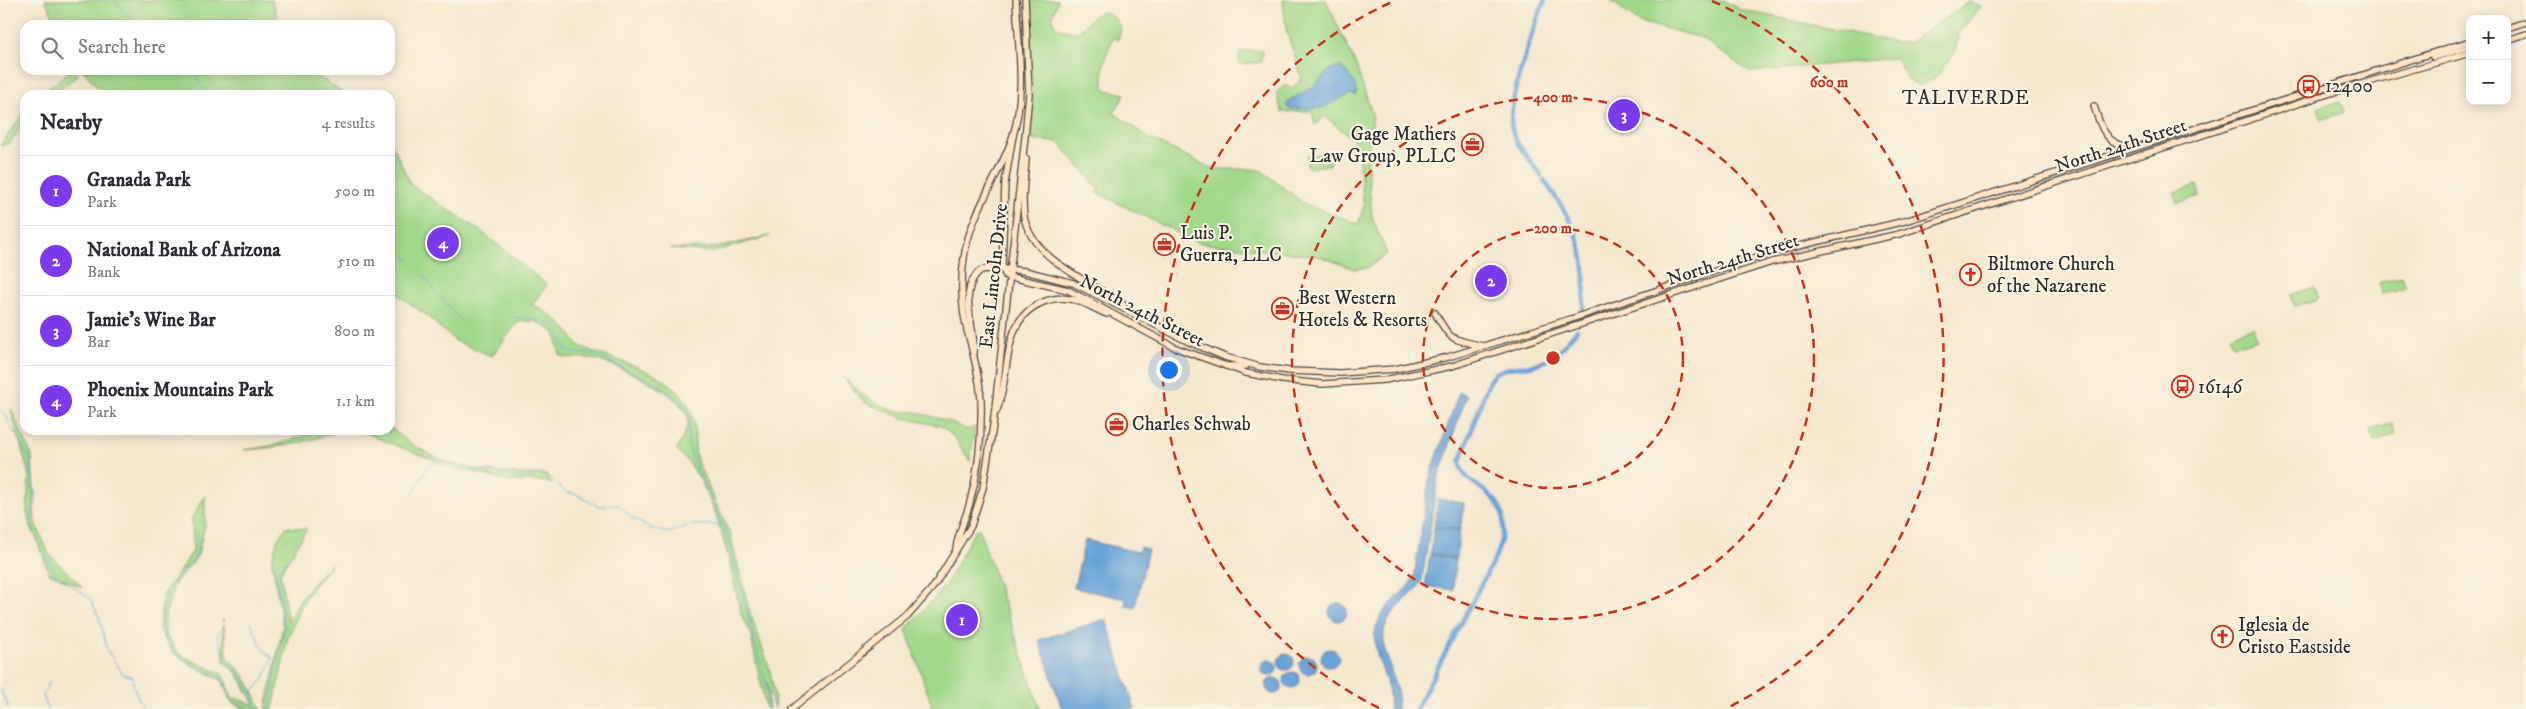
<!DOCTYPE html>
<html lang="en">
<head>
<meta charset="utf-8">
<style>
  body { margin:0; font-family:"IM FELL DW Pica",serif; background:#f7f7f7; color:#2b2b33 }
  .controls { position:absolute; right:15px; top:15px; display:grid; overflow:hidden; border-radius:10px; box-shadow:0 2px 12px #0003 }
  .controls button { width:45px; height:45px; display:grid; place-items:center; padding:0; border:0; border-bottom:1px solid #e1e1e2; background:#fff; color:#2b2b33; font:25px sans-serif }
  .you { position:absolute; left:1168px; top:369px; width:18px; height:18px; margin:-12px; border:4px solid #fff; border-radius:50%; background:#1a73e8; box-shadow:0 0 0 8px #1a73e833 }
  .badge { display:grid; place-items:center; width:32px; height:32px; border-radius:50%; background:#7c3aed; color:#fff; font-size:16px; font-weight:700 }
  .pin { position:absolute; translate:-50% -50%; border:2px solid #fff; box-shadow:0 1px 5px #0006 }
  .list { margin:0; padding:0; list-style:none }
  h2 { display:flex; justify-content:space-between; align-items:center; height:65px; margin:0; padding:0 20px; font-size:21px }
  h2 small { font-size:16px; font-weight:400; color:#7c7c81 }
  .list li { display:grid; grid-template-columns:32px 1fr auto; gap:15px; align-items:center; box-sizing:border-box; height:70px; padding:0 20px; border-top:1px solid #e1e1e2 }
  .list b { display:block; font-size:19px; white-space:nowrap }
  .list p { margin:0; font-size:16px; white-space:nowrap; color:#7c7c81 }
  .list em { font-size:16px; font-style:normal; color:#7c7c81 }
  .icon { flex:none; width:28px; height:28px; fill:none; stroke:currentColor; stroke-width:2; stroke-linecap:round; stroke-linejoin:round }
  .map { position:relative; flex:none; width:2526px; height:709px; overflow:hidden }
  .search { position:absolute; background:#fff; box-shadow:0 2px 12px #0003; left:20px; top:20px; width:375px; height:55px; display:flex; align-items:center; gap:12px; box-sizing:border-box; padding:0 18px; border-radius:15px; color:#7c7c81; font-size:19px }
  .panel { position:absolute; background:#fff; box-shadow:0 2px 12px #0003; left:20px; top:90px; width:375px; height:345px; border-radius:15px }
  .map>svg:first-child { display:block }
  .green { fill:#a1d88a; stroke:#66825a }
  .water { fill:#68a3d8; stroke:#4a6782 }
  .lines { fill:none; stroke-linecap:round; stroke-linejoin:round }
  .stream { stroke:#68a3d8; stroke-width:1 }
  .canal { stroke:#68a3d8; stroke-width:4.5 }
  .secondary-casing { stroke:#494744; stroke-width:8 }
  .secondary { stroke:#ffe4c6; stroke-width:5.5 }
  .ring { fill:none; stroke:#c8321e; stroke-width:2.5; stroke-dasharray:9 6 }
  .labels { text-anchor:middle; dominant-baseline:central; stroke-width:4; stroke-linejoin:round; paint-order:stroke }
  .poi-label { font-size:19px; fill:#2b2b2b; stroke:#fcf5e5; text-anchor:start }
  .street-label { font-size:19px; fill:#2b2b2b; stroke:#fcf5e5 }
  .neighbourhood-label { font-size:20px; letter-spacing:1px; fill:#2b2b2b; stroke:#fcf5e5 }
  .centre { fill:#c8321e; stroke:#fcf5e5; stroke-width:2.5 }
  .ring-label { font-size:15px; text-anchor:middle; font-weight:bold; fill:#c8321e; stroke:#fcf5e5; stroke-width:4; stroke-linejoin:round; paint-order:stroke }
</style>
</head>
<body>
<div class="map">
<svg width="2526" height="709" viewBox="0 0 2526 709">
  <rect width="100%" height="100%" fill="#fcf5e5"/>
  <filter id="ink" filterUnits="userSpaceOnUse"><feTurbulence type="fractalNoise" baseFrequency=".02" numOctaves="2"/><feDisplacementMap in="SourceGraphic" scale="10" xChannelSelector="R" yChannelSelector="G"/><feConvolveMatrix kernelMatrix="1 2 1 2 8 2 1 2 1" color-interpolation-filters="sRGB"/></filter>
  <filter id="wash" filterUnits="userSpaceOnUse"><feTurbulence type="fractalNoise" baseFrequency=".0096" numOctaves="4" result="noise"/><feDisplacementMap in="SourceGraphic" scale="20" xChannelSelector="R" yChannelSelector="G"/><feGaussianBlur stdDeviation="1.12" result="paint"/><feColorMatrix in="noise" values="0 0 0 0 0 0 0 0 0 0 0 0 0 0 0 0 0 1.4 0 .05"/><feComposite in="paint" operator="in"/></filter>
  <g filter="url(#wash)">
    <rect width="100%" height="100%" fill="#f6e8cf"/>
    <g class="green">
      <path d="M45,0H272L279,25H58Z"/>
      <path d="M1029,0H1058C1057,5 1054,10 1053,15C1050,30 1068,32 1079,32C1095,12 1107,1 1121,29L1118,40L1113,38C1105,56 1100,71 1105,90L1125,94L1114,113L1147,137L1213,169H1252L1262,171L1303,203L1358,224L1364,206L1357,143L1325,116L1315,125L1312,111L1282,112L1276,93L1286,85L1291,89L1302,79L1286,29L1283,0H1326L1356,65L1373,117L1367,161L1372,217L1387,254L1367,268L1354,269L1319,256L1199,243L1097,193L1100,190L1058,142L1030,140L1033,109Z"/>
      <path d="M1610,0H1723L1741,10L1899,43H1908L1969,2L1981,6L1959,33C1959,51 1939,81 1920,86L1908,80L1896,58L1749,72L1702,38L1639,22Z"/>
      <path d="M1260,50L1263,52L1261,62L1241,64L1239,62L1240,52Z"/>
      <path d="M71,70H78L76,77L52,95H40Z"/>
      <path d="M83,70H309L346,95H115L96,86Z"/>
      <path d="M2340,101L2344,112L2322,120L2318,108Z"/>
      <path d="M25,111V122L10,143L0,146Z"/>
      <path d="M390,140L411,185L482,232L547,285L532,305C543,308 560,322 568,331C572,336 575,343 580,346C617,364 674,368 691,412C698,429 692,447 698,464L730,534L750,613L770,670L775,698L774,709L767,683L768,709H766L750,632L742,617C729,567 718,484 676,450C681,442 689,428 688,418C684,393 615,364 593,359C582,356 567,360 560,355L555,332L535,321L518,322L492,356L454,340L425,314L390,289Z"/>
      <path d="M1326,153L1329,154V165L1309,168L1307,166V156Z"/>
      <path d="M2197,185L2200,196L2177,203L2174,192Z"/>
      <path d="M770,236L713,252L671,249L719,247Z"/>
      <path d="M2402,276L2406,287L2383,294L2379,283Z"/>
      <path d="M2314,287L2318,299L2295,306L2291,295Z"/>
      <path d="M2253,327L2257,339L2234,346L2230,335Z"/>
      <path d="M843,377L864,396L893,411L915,412L948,421L967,430L975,427L970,461L954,437L941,426L903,418L864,402Z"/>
      <path d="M11,409L32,456L35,522L49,554L82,587L49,573L27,513L29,476Z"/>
      <path d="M2392,423L2396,434L2374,442L2370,431Z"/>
      <path d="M390,427C433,467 489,476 546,474L552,484C535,477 519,484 502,480C453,467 406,451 359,430H390Z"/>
      <path d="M321,430H340C308,443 278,448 244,450L275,445Z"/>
      <path d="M205,496V525L198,555L175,583L165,614V635L179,654L222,674L232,697L254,705L237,673L224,662L223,619L228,660C245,670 253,692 261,709H246L232,703L222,681L173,653L159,628L163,595L193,551L192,518Z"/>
      <path d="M286,527L307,529L280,573L288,622L302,596L331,564L306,596L288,637L273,709H266L283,626L272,562L277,540Z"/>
      <path d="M979,529L1040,709H933L906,629L945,586L975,530Z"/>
    </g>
    <g class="water">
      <path d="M1340,66C1348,72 1358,85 1356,95L1350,94L1322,108L1289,109L1286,105L1291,99L1312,88L1330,69Z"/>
      <path d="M1459,392L1467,395L1438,479L1422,580L1416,590L1392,614L1384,629V646L1398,694L1397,709H1389C1394,679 1365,651 1378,622C1386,603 1405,594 1414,577L1429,480Z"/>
      <path d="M1438,499L1464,503L1460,530L1434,527Z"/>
      <path d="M1434,527L1460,531L1456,558L1430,554Z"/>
      <path d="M1085,540L1138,552L1140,547L1148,549L1135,608L1125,606L1126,599L1074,588Z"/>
      <path d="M1430,555L1456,559L1453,590L1425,586Z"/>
      <circle cx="1338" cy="612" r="9"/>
      <path d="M1106,619L1135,709H1062L1039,640Z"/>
      <circle cx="1330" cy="658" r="9"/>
      <circle cx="1286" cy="662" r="8"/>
      <circle cx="1308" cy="665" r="9"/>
      <circle cx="1269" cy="668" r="8"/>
      <circle cx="1292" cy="680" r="8"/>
      <circle cx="1274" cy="686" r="8"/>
    </g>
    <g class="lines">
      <g class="stream">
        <path d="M101,0H105"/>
        <path d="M114,0L139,25"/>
        <path d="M195,70L200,85L209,95"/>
        <path d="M390,243L410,260"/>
        <path d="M423,274L437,294L463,322"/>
        <path d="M513,317L538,320L557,326L565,349L573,353L593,354L661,386L685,408L690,417L688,445L695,466L726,534L768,691L769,709"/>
        <path d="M0,409L7,417L11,427L30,459L36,500L30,526L56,575L90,598L99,617L107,650L123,674L133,677V686L143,709"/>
        <path d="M412,495L427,467L435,462C456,471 468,470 489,471C508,473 520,485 538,474L551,478L565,492L576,494L598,506L619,505L632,518L650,528L668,533L690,525H721"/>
        <path d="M197,533L198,548L193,563L179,572L169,585L162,606V636L173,652L191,665L224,679L229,700L252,709"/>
        <path d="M251,623L263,650L273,658L263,680L252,693"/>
        <path d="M222,626L218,635L226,664C244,674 251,690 257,709"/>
        <path d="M0,689L9,709"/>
        <path d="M48,709L43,695L50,681"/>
        <path d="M270,709L278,656L285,628L276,574L293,553"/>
      </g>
      <g class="canal">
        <path d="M1541,175C1531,161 1516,146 1512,129C1506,104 1534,26 1545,0"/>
        <path d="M1544,180C1577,228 1590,251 1583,310"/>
        <path d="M1416,709L1495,558C1525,484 1464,497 1460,462L1489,381L1495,373L1508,368L1530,366L1543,362L1557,353L1577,330"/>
      </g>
    </g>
  </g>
  <g filter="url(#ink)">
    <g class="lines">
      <defs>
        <g id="secondary">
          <path d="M2507,28L2526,22"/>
          <path d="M2507,40L2526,34"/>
          <path d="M2433,57L2470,47"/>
          <path d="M2094,106C2100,126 2106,145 2130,147"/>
          <path d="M1013,135L1005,183L1002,268L1006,276L1068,290L1176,348L1246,373L1282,380L1322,384L1385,380L1452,366L1772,262L1899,234L2337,91L2470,53"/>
          <path d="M1026,159C1025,177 1021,197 1024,216C1031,260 1091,281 1124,305"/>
          <path d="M1435,313C1452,343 1451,338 1482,346"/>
          <path d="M974,353C976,327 956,289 981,270L997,268L1025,271L1073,283L1187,341L1225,357L1260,367L1289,371L1340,373L1395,369L1448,357L1571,319L1769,253L1905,221L2470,41"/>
          <path d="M1226,366H1246"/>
          <path d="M996,412C1012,377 999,321 1041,303C1052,298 1064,297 1075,300C1086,303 1096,310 1107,314"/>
          <path d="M956,549C958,532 966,518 970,502C979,469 982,435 981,400C980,380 975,361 970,341C962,315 960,285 964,258C970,213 999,178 1013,136C1026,93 1018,44 1016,0"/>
          <path d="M792,709L908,616L934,586L971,526L983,488L993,426L1025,137L1029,94L1025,0"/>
        </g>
      </defs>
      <use href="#secondary" class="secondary-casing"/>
      <use href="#secondary" class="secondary"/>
    </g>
  </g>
  <g class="ring">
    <circle cx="1553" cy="358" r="130"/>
    <circle cx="1553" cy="358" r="261"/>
    <path d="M1379 708A391 391 0 0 1 1394 1M1712 1A391 391 0 0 1 1727 708"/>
  </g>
  <defs>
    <symbol id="bus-ring" viewBox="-11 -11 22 22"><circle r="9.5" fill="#fcf5e5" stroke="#c8321e" stroke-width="1.5"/><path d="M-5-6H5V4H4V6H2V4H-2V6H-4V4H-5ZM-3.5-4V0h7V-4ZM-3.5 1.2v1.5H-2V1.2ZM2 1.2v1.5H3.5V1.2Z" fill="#c8321e"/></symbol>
    <symbol id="office-ring" viewBox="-11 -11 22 22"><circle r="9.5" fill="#fcf5e5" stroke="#c8321e" stroke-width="1.5"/><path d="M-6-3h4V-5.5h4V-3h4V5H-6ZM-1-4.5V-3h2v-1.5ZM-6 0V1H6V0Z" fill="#c8321e"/></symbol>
    <symbol id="church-ring" viewBox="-11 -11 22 22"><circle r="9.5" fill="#fcf5e5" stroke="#c8321e" stroke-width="1.5"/><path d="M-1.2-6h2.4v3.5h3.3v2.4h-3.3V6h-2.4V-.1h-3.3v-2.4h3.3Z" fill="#c8321e"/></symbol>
  </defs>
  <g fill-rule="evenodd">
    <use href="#bus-ring" x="2296" y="74" width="25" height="25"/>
    <use href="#office-ring" x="1460" y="132" width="25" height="25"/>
    <use href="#office-ring" x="1152" y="232" width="25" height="25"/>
    <use href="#church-ring" x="1958" y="262" width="25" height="25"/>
    <use href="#office-ring" x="1270" y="296" width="25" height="25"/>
    <use href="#bus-ring" x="2170" y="374" width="25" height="25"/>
    <use href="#office-ring" x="1104" y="412" width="25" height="25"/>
    <use href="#church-ring" x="2210" y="624" width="25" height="25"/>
  </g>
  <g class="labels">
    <g class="poi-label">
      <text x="2325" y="86">12400</text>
      <text x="1456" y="134" text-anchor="end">Gage Mathers<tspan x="1456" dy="22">Law Group, PLLC</tspan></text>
      <text x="1180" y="233">Luis P.<tspan x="1180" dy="22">Guerra, LLC</tspan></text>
      <text x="1987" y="264">Biltmore Church<tspan x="1987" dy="22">of the Nazarene</tspan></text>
      <text x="1298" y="298">Best Western<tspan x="1298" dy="22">Hotels &amp; Resorts</tspan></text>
      <text x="2198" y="387">16146</text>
      <text x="1132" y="424">Charles Schwab</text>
      <text x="2238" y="625">Iglesia de<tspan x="2238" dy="22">Cristo Eastside</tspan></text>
    </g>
    <g class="street-label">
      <text transform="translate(2121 146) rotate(-18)">North 24th Street</text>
      <text transform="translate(1733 260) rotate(-17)">North 24th Street</text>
      <text transform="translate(994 276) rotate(-84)">East Lincoln Drive</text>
      <text transform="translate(1142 311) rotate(27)">North 24th Street</text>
    </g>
    <g class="neighbourhood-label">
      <text x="1966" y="98">TALIVERDE</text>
    </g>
  </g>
  <circle cx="1553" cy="358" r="8" class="centre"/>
  <g class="ring-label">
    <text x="1829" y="87">600 m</text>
    <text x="1553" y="102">400 m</text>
    <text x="1553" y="233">200 m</text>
  </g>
</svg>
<div class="controls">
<button>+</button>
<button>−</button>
</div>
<div class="you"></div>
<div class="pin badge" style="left:962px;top:620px">1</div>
<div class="pin badge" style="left:1491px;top:281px">2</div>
<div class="pin badge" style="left:1624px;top:115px">3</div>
<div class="pin badge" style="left:443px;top:243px">4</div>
<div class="search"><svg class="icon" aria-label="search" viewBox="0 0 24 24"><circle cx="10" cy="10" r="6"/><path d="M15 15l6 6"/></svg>Search here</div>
<section class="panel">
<h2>Nearby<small>4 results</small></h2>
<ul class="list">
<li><span class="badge">1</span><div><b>Granada Park</b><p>Park</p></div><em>500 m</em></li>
<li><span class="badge">2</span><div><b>National Bank of Arizona</b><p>Bank</p></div><em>510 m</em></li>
<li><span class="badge">3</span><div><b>Jamie’s Wine Bar</b><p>Bar</p></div><em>800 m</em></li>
<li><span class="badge">4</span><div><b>Phoenix Mountains Park</b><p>Park</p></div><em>1.1 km</em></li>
</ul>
</section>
</div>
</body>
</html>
